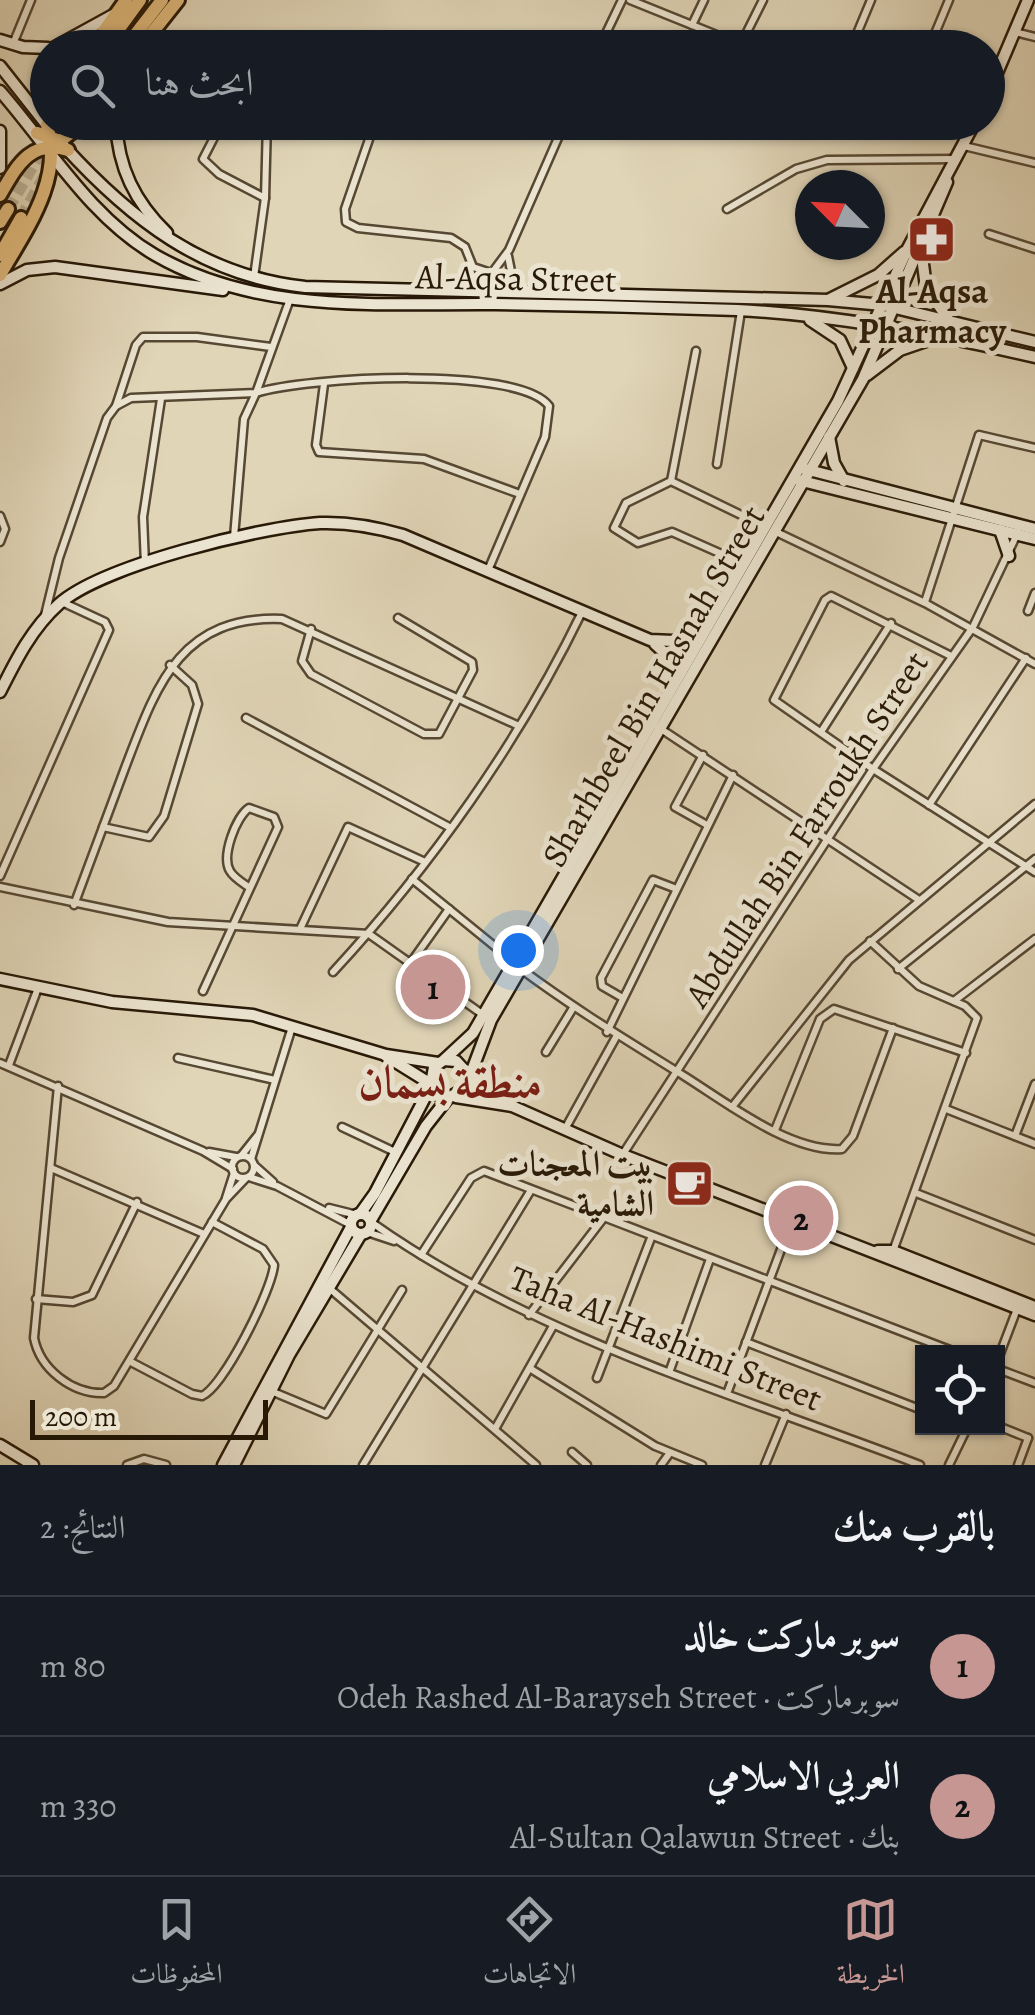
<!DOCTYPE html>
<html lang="ar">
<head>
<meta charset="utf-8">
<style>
  body { margin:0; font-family:Alegreya,Amiri,serif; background:#20242c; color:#f1f3f6; direction:rtl }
  .controls { position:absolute; right:30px; bottom:30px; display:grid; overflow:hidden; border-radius:0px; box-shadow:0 2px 8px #0004 }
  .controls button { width:90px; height:90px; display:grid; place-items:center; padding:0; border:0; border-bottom:2px solid #363941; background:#171b24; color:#f1f3f6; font:50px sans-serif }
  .compass { position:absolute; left:795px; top:170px; width:90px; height:90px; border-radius:50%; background:#171b24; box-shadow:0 2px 8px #0004; rotate:294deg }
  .scale { position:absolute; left:30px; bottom:25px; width:238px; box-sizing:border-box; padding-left:10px; border:5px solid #281907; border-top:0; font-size:28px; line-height:35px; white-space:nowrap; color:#281907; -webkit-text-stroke:8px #ebe4d0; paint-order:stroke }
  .you { position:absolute; left:518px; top:950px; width:35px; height:35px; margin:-25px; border:8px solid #fff; border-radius:50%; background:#1a73e8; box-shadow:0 0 0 15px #1a73e833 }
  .badge { display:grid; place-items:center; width:65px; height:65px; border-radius:50%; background:#c59692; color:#111; font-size:32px; font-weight:700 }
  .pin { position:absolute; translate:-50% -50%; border:5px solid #fff; box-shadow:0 2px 10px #0006 }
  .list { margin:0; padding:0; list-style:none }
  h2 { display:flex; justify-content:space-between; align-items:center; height:130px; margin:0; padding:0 40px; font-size:42px }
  h2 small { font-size:32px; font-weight:400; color:#9ea1a6 }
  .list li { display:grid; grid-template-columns:65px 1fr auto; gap:30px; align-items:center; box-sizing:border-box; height:140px; padding:0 40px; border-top:2px solid #363941 }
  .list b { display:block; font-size:38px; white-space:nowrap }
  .list p { margin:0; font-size:32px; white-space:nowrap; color:#9ea1a6 }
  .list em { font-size:32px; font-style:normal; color:#9ea1a6 }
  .icon { flex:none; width:55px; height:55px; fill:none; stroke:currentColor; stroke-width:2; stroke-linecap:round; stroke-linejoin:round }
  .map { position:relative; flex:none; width:1035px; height:1465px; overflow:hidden; direction:ltr }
  .search { position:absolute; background:#171b24; box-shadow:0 2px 8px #0004; left:30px; right:30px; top:30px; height:110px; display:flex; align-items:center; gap:25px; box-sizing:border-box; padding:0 35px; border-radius:55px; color:#9ea1a6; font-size:38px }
  .sheet { height:410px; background:#171b24 }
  nav { display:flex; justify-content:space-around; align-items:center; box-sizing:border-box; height:140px; border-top:2px solid #363941; background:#171b24; font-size:28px; color:#9ea1a6 }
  nav a { display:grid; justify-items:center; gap:5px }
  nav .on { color:#c59692 }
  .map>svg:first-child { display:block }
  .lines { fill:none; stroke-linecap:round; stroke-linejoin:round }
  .highway-tunnel { stroke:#bbaf94; stroke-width:12; stroke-dasharray:12 6; stroke-linecap:butt }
  .street-casing { stroke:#564833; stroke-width:11 }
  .secondary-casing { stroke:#281907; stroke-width:15 }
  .highway-casing { stroke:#281907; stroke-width:18 }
  .street { stroke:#ebe4d0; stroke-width:6 }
  .secondary { stroke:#ebe4d0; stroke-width:10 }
  .highway { stroke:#e0ba7c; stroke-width:12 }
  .labels { text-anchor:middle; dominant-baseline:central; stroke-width:10; stroke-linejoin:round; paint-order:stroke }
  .street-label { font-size:35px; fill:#281907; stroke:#ebe4d0 }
  .poi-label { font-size:35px; font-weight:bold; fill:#281907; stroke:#ebe4d0 }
  .district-label { font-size:45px; font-weight:bold; fill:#7a1f14; stroke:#ebe4d0 }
</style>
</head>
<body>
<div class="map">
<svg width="1035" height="1465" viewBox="0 0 1035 1465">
  <rect width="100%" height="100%" fill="#e0d5b7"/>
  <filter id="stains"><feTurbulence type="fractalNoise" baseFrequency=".002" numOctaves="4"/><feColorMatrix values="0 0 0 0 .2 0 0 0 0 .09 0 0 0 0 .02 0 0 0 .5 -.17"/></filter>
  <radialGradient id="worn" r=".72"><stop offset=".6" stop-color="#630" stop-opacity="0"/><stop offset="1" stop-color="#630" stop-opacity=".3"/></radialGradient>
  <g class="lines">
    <g class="highway-tunnel">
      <path d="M8,209L58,122"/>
      <path d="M21,218L47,172"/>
    </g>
    <defs>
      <g id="street">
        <path d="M630,0L749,48"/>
        <path d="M692,25L704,0"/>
        <path d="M1015,32L1035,37"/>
        <path d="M13,44L31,0"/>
        <path d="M741,44L763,0"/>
        <path d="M599,48L622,0"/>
        <path d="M851,48L871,0"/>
        <path d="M929,48L949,0"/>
        <path d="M222,122L203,159L219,174L265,198"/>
        <path d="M375,122L345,209L346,222L358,228L451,238L465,247L473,267L494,274"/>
        <path d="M936,122L968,135"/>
        <path d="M964,146L1035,163"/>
        <path d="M727,209L796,169L827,160L957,159"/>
        <path d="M989,234L1035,249"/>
        <path d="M508,256L515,291"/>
        <path d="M254,277L265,198L267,122"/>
        <path d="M480,289L509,250L565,122"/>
        <path d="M324,384L316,445L319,452L424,459L517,493"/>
        <path d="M116,406L136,345L143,337H197L271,347"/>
        <path d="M717,464L741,311"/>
        <path d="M671,481L696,351"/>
        <path d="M0,516L5,529L0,542"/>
        <path d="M774,531L925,603L1035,664"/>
        <path d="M234,537L244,419L256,393C304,377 519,365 549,406L545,437L489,568"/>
        <path d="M742,563L672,532L638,543L614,528L626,503L671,481L764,526"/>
        <path d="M145,564L143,517L161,399"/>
        <path d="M925,602L979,435L1035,448"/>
        <path d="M1028,611L1035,593"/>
        <path d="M45,615L59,558L107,418L116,406L131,398L256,393L290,299"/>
        <path d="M311,629L302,661L311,674L424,734H439L473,670L472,662L398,618"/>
        <path d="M951,656L831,596L825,600L774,700L873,769L1035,872"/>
        <path d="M246,718L449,827"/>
        <path d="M658,727L919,900"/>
        <path d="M821,732L891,623"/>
        <path d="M703,755L675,807L707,825"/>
        <path d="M929,805L1026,658"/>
        <path d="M103,827L149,837L164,816L198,704L192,685L170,665"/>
        <path d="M0,876L109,630L105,622L64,603"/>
        <path d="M412,879L514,962"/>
        <path d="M0,887L168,922L369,934L482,1014"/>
        <path d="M74,905C91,859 108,813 125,768C156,687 179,615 282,619L519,726"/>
        <path d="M300,929L348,827L425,862"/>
        <path d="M870,941L919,986L965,1006L977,1018L892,1254"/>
        <path d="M412,961L449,909"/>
        <path d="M521,969C572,1007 623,1038 676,1071C721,1098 788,1153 842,1149L853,1136L893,1028"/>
        <path d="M898,969L1035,859"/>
        <path d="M333,972C431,866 519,742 582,612"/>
        <path d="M203,991L278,827L274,817L249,808C236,817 221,856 230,871C234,878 243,883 250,888"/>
        <path d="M621,997L602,986L601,978L653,880L674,888"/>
        <path d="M954,1001L1035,939"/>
        <path d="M607,1032L733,775"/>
        <path d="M546,1052L573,1008"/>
        <path d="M178,1058L275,1080"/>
        <path d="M0,1063L203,1151L233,1169"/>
        <path d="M9,1065L38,988"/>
        <path d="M58,1086L34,1338C40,1369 72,1394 104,1393L114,1386L226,1199L246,1178"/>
        <path d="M732,1107L849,960L1035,804"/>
        <path d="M946,1109L1035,1144"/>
        <path d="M342,1127L395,1152"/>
        <path d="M565,1129L616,1037"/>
        <path d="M775,1130L820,1019L834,1009L966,1053"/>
        <path d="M1015,1136L1035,1084"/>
        <path d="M209,1152L236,1157"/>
        <path d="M623,1154L873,769L973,627L1018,532"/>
        <path d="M241,1156L257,1136"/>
        <circle cx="243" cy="1167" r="11"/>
        <path d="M251,1159L292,1027"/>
        <path d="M254,1165L273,1182"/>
        <path d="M51,1168L204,1234"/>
        <path d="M249,1177L277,1186L351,1225"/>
        <path d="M916,1193L1035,1240"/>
        <path d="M226,1198L234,1173"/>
        <path d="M329,1208L357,1215"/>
        <path d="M371,1222C531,1336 737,1395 920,1465"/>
        <path d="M367,1232L394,1241"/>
        <path d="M421,1255L471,1178L484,1171L955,1352"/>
        <path d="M329,1288L536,1465"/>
        <path d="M36,1299L73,1302L92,1295L137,1202"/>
        <path d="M529,1315L602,1220"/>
        <path d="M746,1342L922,1410"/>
        <path d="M998,1359L1017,1309"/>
        <path d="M131,1362L192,1394L202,1396C224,1386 272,1290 274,1265L263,1249L212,1222"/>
        <path d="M531,1369L655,1446L702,1465"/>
        <path d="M998,1369L1035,1383"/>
        <path d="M670,1370L710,1259"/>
        <path d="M597,1378L651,1238"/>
        <path d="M271,1391L326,1414L402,1290"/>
        <path d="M728,1391L792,1220"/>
        <path d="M998,1426L1028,1438"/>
        <path d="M495,1429L553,1326"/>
        <path d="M572,1452L587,1465"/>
        <path d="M127,1465L144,1459L166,1465"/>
        <path d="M363,1465L531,1190"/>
        <path d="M661,1465L669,1454"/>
        <path d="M765,1465L786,1414"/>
        <path d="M949,1465L967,1428"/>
        <path d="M1018,1465L1028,1438"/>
      </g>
      <g id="secondary">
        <path d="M0,40L23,47L48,48"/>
        <path d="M53,48L115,14"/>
        <path d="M0,66L49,128"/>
        <path d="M0,91C49,147 90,217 155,255C259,315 380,303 495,304C575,305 656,307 737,310C837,315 937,334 1035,357"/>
        <path d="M988,94L1028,0"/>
        <path d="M116,122C118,168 135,202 167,233"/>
        <path d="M0,131V168"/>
        <path d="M63,145C130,219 203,276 305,287L828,300L883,305L1035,342"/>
        <path d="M921,249L926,287L948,319"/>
        <path d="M0,284L27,270L55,267L223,290"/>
        <path d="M830,299L878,275L904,252"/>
        <path d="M810,320L840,340L853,368"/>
        <path d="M867,375L900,350L935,338"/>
        <path d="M829,437L834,463L844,481"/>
        <path d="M805,469L1035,529"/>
        <path d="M798,480L1035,539"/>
        <path d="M1000,530L1009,556"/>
        <path d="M655,644L668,656L678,677"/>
        <path d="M0,692C16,660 32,628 59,604C103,565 261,527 320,523C349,522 376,527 403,535L650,640L697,642"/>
        <path d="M0,979L112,1002L253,1015L386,1055L438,1063"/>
        <path d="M386,1056L431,1084"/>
        <path d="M445,1059L473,1033L838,401L908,248L975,122"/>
        <path d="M467,1073L456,1061L444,1060L434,1067L431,1084L438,1095L448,1098L465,1089L491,1020L863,379L947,182"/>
        <path d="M468,1076L508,1102"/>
        <path d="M456,1097L512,1106L623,1155L1035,1315"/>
        <circle cx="361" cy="1224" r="10"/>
        <path d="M360,1214L375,1193L431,1086"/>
        <path d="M371,1220L426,1126L448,1098"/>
        <path d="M878,1251H893L1035,1307"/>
        <path d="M0,1445L33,1465"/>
        <path d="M223,1465L351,1227"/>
        <path d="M234,1465L289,1355L361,1234"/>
      </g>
      <g id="highway">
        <path d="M92,48L126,0"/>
        <path d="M105,48L140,0"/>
        <path d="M125,48L162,0"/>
        <path d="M140,48L178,0"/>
        <path d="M37,133L60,141L85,122"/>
        <path d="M0,195C17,166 30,139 68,150"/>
        <path d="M0,222L8,209"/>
        <path d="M0,255L21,218"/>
        <path d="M0,275C25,231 64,179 47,125"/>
      </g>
    </defs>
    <use href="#street" class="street-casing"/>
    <use href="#secondary" class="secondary-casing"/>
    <use href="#highway" class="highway-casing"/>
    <use href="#street" class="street"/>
    <use href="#secondary" class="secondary"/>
    <use href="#highway" class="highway"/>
  </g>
  <defs>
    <symbol id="pharmacy-square" viewBox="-11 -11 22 22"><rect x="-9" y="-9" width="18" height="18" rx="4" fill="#8f2418" stroke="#ebe4d0"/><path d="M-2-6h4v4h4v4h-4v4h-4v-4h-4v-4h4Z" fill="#fff"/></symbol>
    <symbol id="cafe-square" viewBox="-11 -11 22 22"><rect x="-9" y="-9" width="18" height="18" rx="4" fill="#8f2418" stroke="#ebe4d0"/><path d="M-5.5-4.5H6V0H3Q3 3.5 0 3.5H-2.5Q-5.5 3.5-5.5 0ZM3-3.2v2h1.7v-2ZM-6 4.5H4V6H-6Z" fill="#fff"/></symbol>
  </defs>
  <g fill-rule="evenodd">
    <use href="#pharmacy-square" x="904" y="212" width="55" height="55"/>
    <use href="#cafe-square" x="662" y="1156" width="55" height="55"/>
  </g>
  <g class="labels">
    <g class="street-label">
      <text transform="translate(516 278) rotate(1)">Al-Aqsa Street</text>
      <text transform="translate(653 686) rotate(-60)">Sharhbeel Bin Hasnah Street</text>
      <text transform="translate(806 829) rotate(-57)">Abdullah Bin Farroukh Street</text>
      <text transform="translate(666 1338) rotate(22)">Taha Al-Hashimi Street</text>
    </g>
    <g class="poi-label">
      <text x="932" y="291">Al-Aqsa<tspan x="932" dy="40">Pharmacy</tspan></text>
      <text x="654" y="1163" text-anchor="end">بيت المعجنات<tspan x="654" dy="40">الشامية</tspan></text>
    </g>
    <g class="district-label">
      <text x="450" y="1082">منطقة بسمان</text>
    </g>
  </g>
  <rect width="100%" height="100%" filter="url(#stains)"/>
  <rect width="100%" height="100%" fill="url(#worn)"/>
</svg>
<div class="controls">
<button><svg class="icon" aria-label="locate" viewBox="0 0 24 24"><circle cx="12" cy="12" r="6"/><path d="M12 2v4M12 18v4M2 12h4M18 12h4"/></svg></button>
</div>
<svg class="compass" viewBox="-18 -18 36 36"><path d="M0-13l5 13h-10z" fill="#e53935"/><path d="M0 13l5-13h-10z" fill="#9ea1a6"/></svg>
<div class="scale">200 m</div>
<div class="you"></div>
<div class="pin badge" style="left:433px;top:987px">1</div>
<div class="pin badge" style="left:801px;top:1218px">2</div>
<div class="search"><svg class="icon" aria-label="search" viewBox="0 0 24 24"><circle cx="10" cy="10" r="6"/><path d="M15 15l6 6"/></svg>ابحث هنا</div>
</div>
<section class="sheet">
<h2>بالقرب منك<small>النتائج: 2</small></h2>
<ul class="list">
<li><span class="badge">1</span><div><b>سوبر ماركت خالد</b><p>سوبرماركت · Odeh Rashed Al-Barayseh Street</p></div><em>80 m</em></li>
<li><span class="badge">2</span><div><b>العربي الاسلامي</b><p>بنك · Al-Sultan Qalawun Street</p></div><em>330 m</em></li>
</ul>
</section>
<nav>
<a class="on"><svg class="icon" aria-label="map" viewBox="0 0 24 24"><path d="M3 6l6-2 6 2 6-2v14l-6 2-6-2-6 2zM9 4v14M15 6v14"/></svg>الخريطة</a>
<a><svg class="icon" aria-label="directions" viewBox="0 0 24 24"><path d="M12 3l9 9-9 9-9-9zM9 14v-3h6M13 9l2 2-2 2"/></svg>الاتجاهات</a>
<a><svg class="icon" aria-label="saved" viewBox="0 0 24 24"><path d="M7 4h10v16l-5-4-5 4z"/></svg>المحفوظات</a>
</nav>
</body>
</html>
